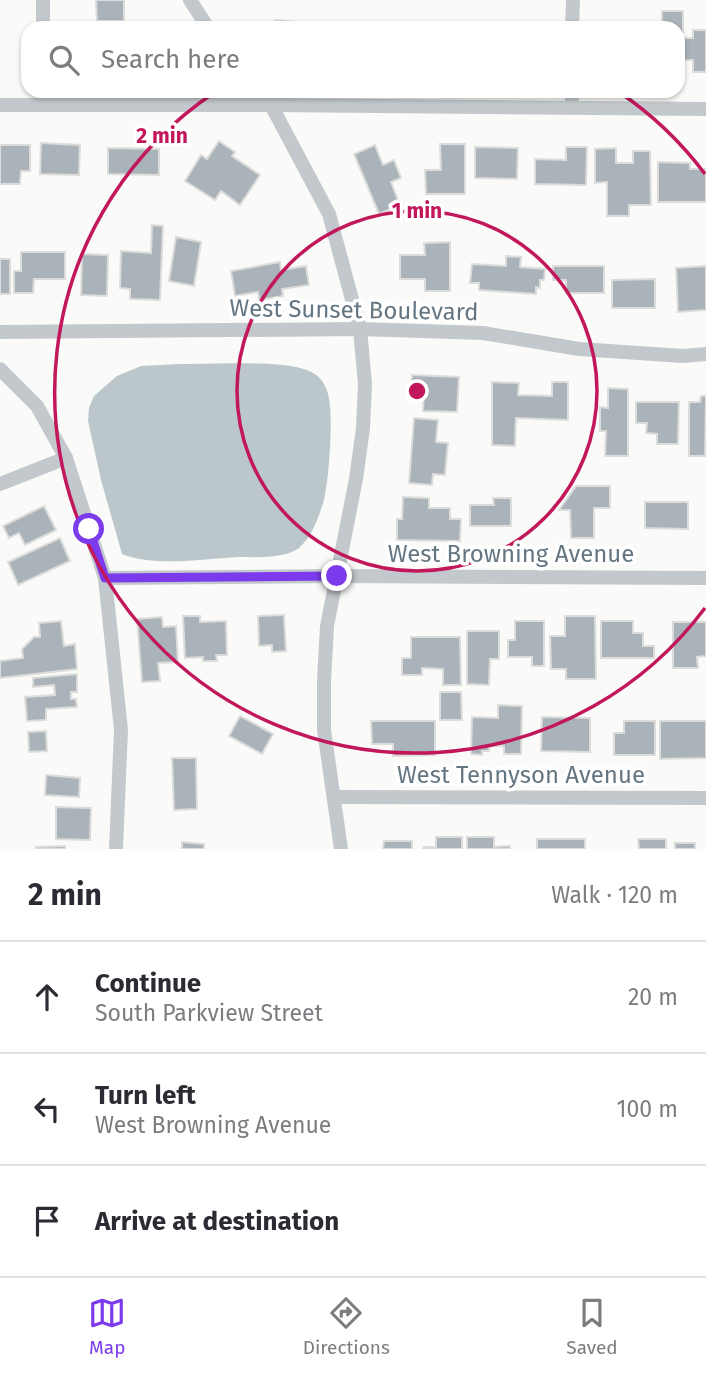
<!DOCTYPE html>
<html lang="en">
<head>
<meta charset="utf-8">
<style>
  body { margin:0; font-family:"Fira Sans",sans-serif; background:#f2f2f3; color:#2b2b33 }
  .stop { position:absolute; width:21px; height:21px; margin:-16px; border:5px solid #7c3aed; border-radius:50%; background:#fff }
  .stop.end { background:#7c3aed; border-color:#fff; box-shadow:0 2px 7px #0008 }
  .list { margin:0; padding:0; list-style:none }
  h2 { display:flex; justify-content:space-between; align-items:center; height:91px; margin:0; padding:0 28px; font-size:30px }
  h2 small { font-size:23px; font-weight:400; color:#7c7c81 }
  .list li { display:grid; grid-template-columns:46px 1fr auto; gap:21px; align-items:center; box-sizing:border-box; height:112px; padding:0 28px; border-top:2px solid #e1e1e2 }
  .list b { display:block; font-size:26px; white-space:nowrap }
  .list p { margin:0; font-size:23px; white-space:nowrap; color:#7c7c81 }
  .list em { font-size:23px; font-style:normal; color:#7c7c81 }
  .icon { flex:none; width:38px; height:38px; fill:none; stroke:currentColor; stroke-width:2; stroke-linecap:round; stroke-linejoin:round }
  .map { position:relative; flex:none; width:706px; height:849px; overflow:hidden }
  .search { position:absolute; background:#fff; box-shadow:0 2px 5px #0004; left:21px; right:21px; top:21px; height:77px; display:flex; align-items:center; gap:18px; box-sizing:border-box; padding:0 24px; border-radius:21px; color:#7c7c81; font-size:26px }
  .sheet { height:427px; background:#fff }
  nav { display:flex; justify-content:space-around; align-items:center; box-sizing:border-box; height:98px; border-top:2px solid #e1e1e2; background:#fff; font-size:19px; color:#7c7c81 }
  nav a { display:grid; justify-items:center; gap:4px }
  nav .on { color:#7c3aed }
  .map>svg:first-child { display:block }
  .water { fill:#bbc7cb }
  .building { fill:#aab3b9; stroke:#dcdcda; stroke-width:2 }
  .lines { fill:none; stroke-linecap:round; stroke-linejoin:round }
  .minor { stroke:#c3c8cc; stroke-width:14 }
  .route { stroke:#7c3aed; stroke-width:9 }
  .ring { fill:none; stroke:#c2185b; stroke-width:3.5 }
  .labels { text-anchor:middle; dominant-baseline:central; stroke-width:7; stroke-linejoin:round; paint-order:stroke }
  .street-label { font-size:24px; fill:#657683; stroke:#fff }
  .centre { fill:#c2185b; stroke:#fff; stroke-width:3.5 }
  .ring-label { font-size:21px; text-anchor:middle; font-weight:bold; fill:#c2185b; stroke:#fff; stroke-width:7; stroke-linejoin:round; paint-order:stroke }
</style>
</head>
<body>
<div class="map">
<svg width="706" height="849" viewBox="0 0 706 849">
  <rect width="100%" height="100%" fill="#fafaf8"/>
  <path class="water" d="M181,364C211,364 290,359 313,373C321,377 326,386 328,394C334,414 329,479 324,500C319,516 313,535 300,547C296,551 287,554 281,555C268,558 252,557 239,557C203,559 155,567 122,554L101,480L88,421L89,408L94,396L117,376L141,366Z"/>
  <g class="building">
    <path d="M96,0H124V21H97Z"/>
    <path d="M662,11H683V32H679V38H693V30H706V72H693V60H680V71H678V28H662Z"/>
    <path d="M275,20L329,25V28H274Z"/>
    <rect x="432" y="23" width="20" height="5"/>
    <path d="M219,141L235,152L232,156L260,175L240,205L221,191L215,200L185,181L201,155L207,159Z"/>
    <path d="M41,143L80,145L79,175L40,174Z"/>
    <path d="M440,144H465V194H426L425,170H441Z"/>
    <path d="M0,145H30V171H21L20,184H0Z"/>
    <path d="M375,145L383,165L394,160L401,178L391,182L400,205L379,214L354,154Z"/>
    <path d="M475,147L518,148L517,179L475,178Z"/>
    <path d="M566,147H587L586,185L535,184V159L566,160Z"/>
    <path d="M108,148L159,149V175L108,174Z"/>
    <path d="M616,148V163H633V151H650L651,205H629V216H607V182L595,183V149Z"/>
    <path d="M658,162L690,163V169H706V202H658Z"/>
    <path d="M152,225L163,226L160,300L130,299V289L120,288L121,251L151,253Z"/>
    <path d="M176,237L201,242L194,286L169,281Z"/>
    <path d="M450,242V291H425V279H400V255H425L424,243Z"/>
    <path d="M21,252H65V279H34L33,293H14V271H21Z"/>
    <path d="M82,254L108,255L107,296L81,295Z"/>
    <path d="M506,256L521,257L520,267L545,269L544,280H540V288L536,287V294L479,290V283H470L472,264L506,266Z"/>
    <rect x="0" y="259" width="10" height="35"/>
    <path d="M280,262L281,270L306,266L309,285L282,289L283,296L259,300L258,292L235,296L231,271Z"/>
    <path d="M553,266H604V293H566V280H553Z"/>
    <path d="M706,266V310L678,312L676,268Z"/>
    <path d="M655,279V308H612V280Z"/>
    <path d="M412,375L459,377L457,412L423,411L424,388L411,387Z"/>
    <path d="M492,382L519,383L518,395L552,396V382H568V420L516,418L515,446L492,445Z"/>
    <path d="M608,388L628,389V456H605L606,431H600V407L608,408Z"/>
    <path d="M701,396H706L705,456H689V402H700Z"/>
    <path d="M636,402H679L678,444H657V434L646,433L647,423H636Z"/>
    <path d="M414,418L438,420L436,442L448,443L445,475L433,474L432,485L409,483Z"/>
    <path d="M576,486H610V508H594V538H571L570,510H559Z"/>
    <path d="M403,497L429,498V508H450V519H461L460,541L397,540V519H402Z"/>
    <path d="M493,498H511V526H470V505H494Z"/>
    <path d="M645,502H688V529L645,528Z"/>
    <path d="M44,506L56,530L25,545L19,533L9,538L3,526Z"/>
    <path d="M60,538L70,561L18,585L8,562Z"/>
    <path d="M284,615L286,651L272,652V645L259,646L258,616Z"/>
    <path d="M183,616H200V622L226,621L227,655H216L217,661H203V657L185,658Z"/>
    <path d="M565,616H595L596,679H566V669H551L550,636H565Z"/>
    <path d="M162,617L163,627L176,626L178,662L158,663L160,681L142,682L137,619Z"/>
    <path d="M61,621L64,646L75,644L77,669L0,678V661L23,658L22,649L34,637H40L39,623Z"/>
    <path d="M515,621H544V666H532V657H508V640H515Z"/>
    <path d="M601,621H633V633H643V646H654V658H601Z"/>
    <path d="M673,622H706V656L697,657L698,668H673Z"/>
    <path d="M467,631H499V659H490L489,685L467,684Z"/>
    <path d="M411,637H460L461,685H443V669L422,668V675H402V658H411Z"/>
    <path d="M77,674V692H71V699H76L77,707L46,709V720L27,721L25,697L55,695L54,685L33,687V678Z"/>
    <path d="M440,692H461L462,720H440Z"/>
    <path d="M498,705L522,706L521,754H504V746H489V751H482V755L471,754L472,717L498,718Z"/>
    <path d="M240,716L273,734L262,754L229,736Z"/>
    <path d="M542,717L590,718V752L541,751Z"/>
    <path d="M371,721H435V755L393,756V744H372Z"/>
    <path d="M624,721H655V755H614V733H624Z"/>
    <path d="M660,721H706V758L660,759Z"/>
    <path d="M46,731L47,751L29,752L28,732Z"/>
    <path d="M172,758H196L197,809L174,810Z"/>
    <path d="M46,775L80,778L79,797L45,795Z"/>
    <path d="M56,807L91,808L90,840L56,839Z"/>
    <path d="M436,837H462V849H423L424,847H436Z"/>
    <path d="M467,837H494V847L510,846V849H467Z"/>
    <rect x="537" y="839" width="48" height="10"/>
    <path d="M638,839H666V849H639Z"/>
    <path d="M384,841H412V849H383Z"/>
    <path d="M182,842L204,844V849H182Z"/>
    <rect x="675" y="843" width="20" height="6"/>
    <path d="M65,846V849H36V847Z"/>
  </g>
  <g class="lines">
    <g class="minor">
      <path d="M190,0L208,28"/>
      <path d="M43,28V0"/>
      <path d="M572,28L573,0"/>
      <path d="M260,91L271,105L329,214L360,329L365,384L363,428L356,479L327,626L324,681V730L341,849"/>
      <path d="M0,105H271L706,109"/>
      <path d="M572,108V91"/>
      <path d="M0,332L360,329L483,333L579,349L683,356L706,354"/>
      <path d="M0,369L37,406L66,458L105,578L121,730L116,849"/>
      <path d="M0,484L66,458"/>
      <path d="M105,578L337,576L706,578"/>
      <path d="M335,797L706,798"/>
    </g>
  </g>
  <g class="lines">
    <path class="route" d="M89,529L105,578L337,576"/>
  </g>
  <g class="ring">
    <circle cx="417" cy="391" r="180"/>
    <path d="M705 608A361 361 0 1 1 215 92M619 92A361 361 0 0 1 705 174"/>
  </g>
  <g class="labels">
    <g class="street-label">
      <text transform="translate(354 310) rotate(1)">West Sunset Boulevard</text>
      <text x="511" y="554">West Browning Avenue</text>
      <text x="521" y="775">West Tennyson Avenue</text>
    </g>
  </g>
  <circle cx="417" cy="391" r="10" class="centre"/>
  <g class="ring-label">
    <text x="162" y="143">2 min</text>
    <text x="417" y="218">1 min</text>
  </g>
</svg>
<div class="stop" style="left:89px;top:529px"></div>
<div class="stop end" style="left:337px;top:576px"></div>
<div class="search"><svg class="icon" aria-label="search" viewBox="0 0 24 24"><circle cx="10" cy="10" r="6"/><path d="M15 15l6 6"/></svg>Search here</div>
</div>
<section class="sheet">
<h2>2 min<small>Walk · 120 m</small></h2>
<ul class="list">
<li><svg class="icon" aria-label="ahead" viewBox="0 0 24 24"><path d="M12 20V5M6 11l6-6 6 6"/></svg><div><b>Continue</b><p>South Parkview Street</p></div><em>20 m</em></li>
<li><svg class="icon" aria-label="left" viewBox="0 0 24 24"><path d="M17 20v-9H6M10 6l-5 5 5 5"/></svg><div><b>Turn left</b><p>West Browning Avenue</p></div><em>100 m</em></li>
<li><svg class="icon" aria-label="arrive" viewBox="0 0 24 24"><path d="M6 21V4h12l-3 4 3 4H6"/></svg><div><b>Arrive at destination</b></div></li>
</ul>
</section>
<nav>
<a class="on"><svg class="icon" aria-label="map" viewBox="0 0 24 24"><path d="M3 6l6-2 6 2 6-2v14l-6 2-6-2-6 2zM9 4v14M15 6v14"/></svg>Map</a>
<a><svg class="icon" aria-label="directions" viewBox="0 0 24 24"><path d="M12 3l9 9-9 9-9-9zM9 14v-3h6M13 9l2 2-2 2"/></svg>Directions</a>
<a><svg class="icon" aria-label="saved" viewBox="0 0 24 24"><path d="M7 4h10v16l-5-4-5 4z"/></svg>Saved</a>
</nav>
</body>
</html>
